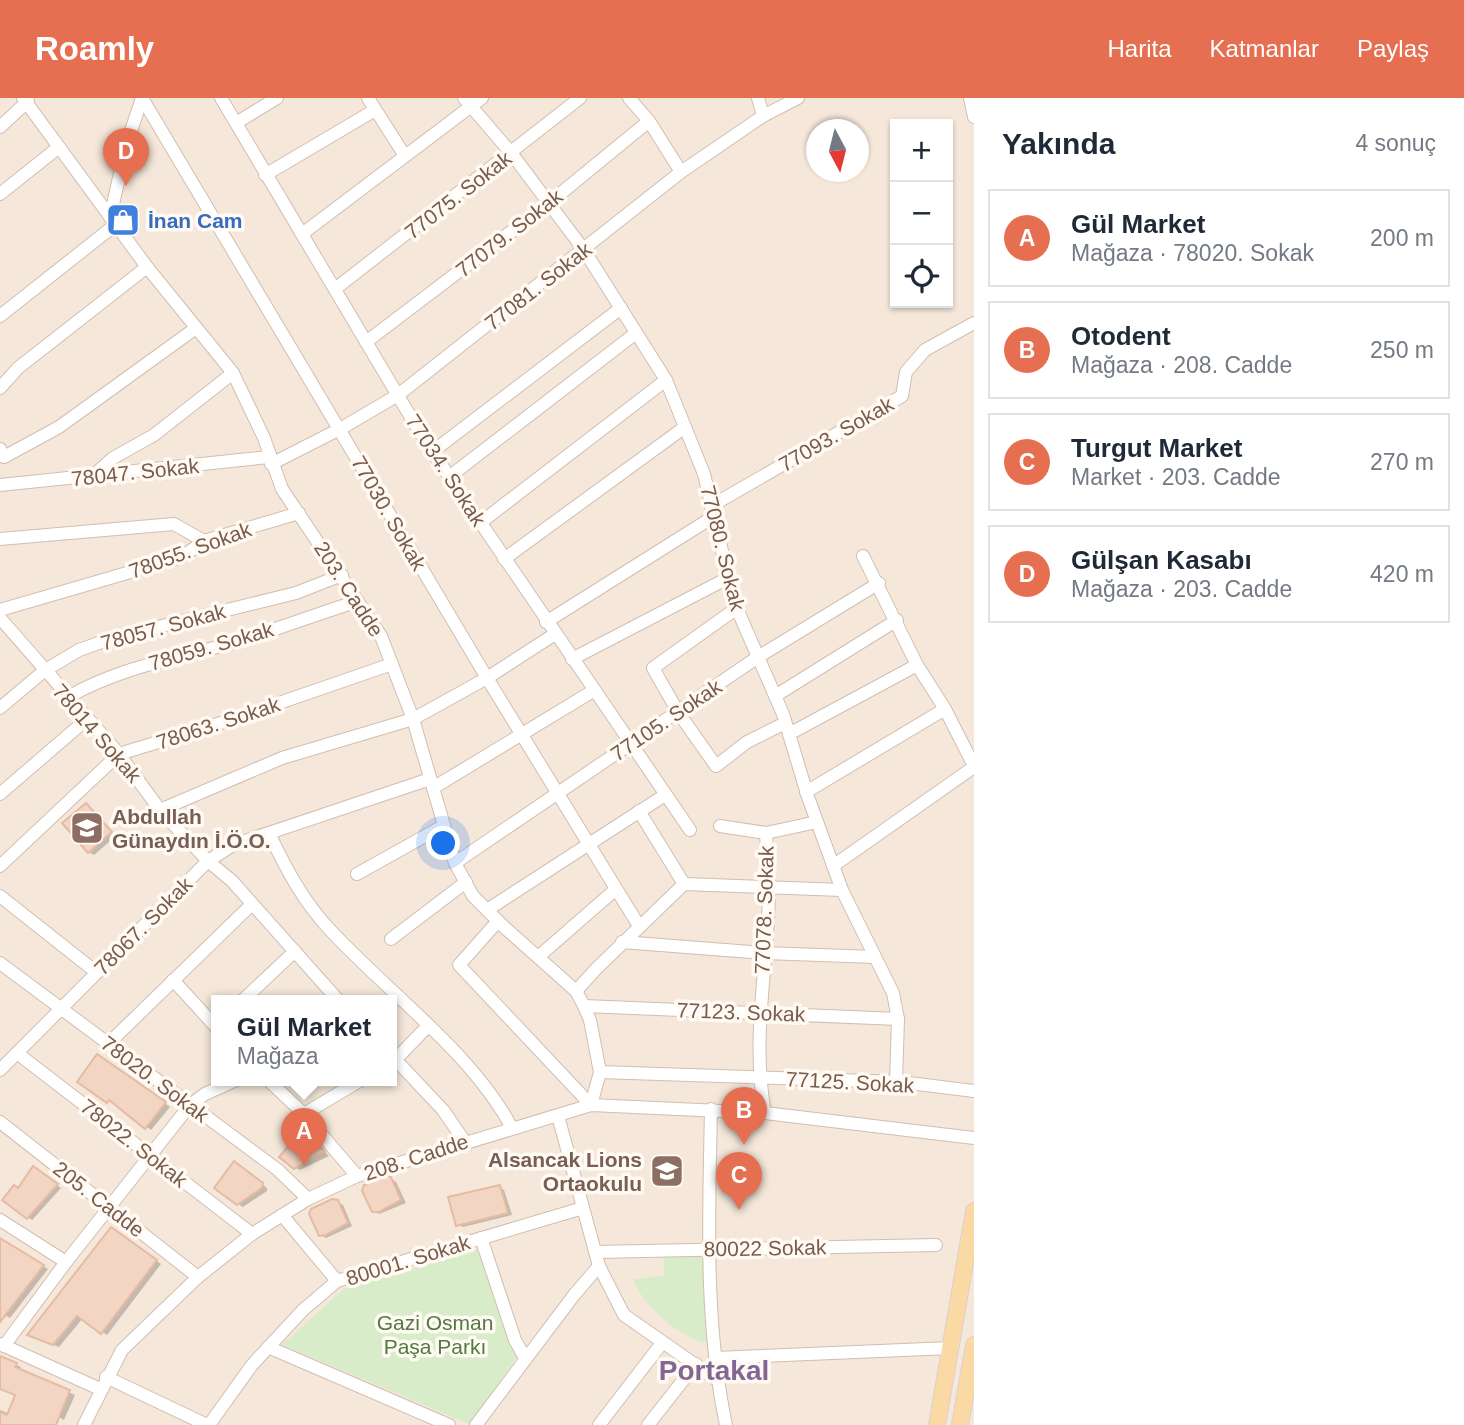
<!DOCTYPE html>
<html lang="tr">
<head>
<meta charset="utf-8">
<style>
  body { margin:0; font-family:Helvetica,sans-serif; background:#f6f6f7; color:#1f2937 }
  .controls { position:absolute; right:21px; top:21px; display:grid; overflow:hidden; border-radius:0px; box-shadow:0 2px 5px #0004 }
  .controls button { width:63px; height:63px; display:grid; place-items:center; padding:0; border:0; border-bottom:2px solid #e0e1e3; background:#fff; color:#1f2937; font:35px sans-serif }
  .compass { position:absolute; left:806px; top:21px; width:63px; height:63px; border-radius:50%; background:#fff; box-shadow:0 2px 5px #0004; rotate:173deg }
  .you { position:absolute; left:444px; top:746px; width:24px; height:24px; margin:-18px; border:5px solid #fff; border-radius:50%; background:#1a73e8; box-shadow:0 0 0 10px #1a73e833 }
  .badge { display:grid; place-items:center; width:46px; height:46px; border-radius:50%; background:#e76f51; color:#fff; font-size:23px; font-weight:700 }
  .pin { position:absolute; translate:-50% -58px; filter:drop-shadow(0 2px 4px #0008) }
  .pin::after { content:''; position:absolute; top:37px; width:24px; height:21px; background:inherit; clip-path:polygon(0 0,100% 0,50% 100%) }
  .popup { position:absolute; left:211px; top:897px; width:186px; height:91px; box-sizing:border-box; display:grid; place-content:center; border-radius:0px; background:#fff; filter:drop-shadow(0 2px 5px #0005); font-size:23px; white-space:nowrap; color:#747a83 }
  .popup b { font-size:26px; color:#1f2937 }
  .popup::after { content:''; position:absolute; left:50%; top:100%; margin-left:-14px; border:14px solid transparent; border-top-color:#fff }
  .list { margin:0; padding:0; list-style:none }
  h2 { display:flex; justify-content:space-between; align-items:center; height:91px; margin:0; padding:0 28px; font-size:30px }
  h2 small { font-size:23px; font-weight:400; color:#747a83 }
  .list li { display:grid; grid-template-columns:46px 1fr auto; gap:21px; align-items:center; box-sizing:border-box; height:98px; margin:0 14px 14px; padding:0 14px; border:2px solid #e0e1e3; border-radius:0px }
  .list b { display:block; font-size:26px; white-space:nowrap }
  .list p { margin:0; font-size:23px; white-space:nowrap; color:#747a83 }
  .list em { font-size:23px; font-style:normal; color:#747a83 }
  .icon { flex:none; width:38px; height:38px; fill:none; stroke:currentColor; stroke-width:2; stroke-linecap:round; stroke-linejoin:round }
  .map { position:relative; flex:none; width:974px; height:1327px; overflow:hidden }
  header { display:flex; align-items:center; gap:42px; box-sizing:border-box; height:98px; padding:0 35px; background:#e76f51; color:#fff }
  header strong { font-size:33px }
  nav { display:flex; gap:38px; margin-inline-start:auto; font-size:24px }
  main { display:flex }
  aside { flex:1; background:#fff }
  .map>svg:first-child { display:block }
  .residential { fill:#f5e8da; fill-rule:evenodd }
  .green { fill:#d8ecc9 }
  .shadow { fill:#0003 }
  .building { fill:#f3d5c3; stroke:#e6bba3; stroke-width:2 }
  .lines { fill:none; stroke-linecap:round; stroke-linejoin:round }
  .minor-casing { stroke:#d1beb0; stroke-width:14 }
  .major-casing { stroke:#dad1cd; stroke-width:18 }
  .minor { stroke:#fff; stroke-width:12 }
  .major { stroke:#fbd9a5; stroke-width:16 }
  .labels { text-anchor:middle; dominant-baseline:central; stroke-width:7; stroke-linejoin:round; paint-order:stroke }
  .street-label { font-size:21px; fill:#7a5c4d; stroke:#fffaf3 }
  .shop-label { font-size:21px; font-weight:bold; fill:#366cbe; stroke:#fffaf3; text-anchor:start }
  .education-label { font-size:21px; font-weight:bold; fill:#785e54; stroke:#fffaf3; text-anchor:start }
  .park-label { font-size:21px; fill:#537a41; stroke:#fffaf3 }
  .district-label { font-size:28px; font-weight:bold; fill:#846695; stroke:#fffaf3 }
</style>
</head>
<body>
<header>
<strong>Roamly</strong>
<nav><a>Harita</a><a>Katmanlar</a><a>Paylaş</a></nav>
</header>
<main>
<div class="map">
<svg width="974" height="1327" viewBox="0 0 974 1327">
  <rect width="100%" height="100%" fill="#fdf6ec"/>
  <path class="residential" d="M0,0H974V1327H0ZM895,26H948V205H895ZM816,32H858V74H816ZM216,902H392V982H216Z"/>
  <g class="green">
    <path d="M478,1150L517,1259L469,1326L282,1247L344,1191Z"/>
    <path d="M706,1155L708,1242L702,1245C676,1235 643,1208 633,1181L664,1178V1157Z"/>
  </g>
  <g class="shadow">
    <path d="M86,707L116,738L94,757L89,754Z"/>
    <path d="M103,961L170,1009L151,1032L114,1004L108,1003Z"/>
    <path d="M303,1033L329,1058L300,1072L295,1069Z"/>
    <path d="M240,1069L267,1090V1093L243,1109L238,1106Z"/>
    <path d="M38,1073L61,1090L32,1122L5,1102Z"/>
    <path d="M391,1081L396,1084L406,1105L379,1116L374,1113Z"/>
    <path d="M499,1089L504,1092L512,1117L463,1129L458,1126Z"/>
    <path d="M337,1104L343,1107L352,1128L326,1140L320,1137Z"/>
    <path d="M117,1134L161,1166L107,1237L83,1220L59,1249L34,1239Z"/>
    <path d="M0,1140L48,1171L10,1220L0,1214Z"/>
    <path d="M0,1260L21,1269L19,1273L75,1297L64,1322L59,1319L56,1327H0V1312L10,1316L17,1297L0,1290Z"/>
  </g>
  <g class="building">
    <path d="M86,705L112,734L88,755L62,725Z"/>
    <path d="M97,956L166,1004L145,1031L109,1002L107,1005L77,984Z"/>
    <path d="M303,1031L325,1054L294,1071L279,1059Z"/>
    <path d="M234,1063L263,1085L262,1090L237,1107L214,1090Z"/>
    <path d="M33,1068L58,1086L27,1121L2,1102L14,1087L18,1090Z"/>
    <path d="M388,1078L391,1079L401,1102L379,1114H372L362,1093L364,1087Z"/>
    <path d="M500,1087L508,1115L456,1128L448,1099Z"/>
    <path d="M332,1101L338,1102L348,1125L326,1137L319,1138L309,1116L311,1111Z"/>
    <path d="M111,1129L157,1162L101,1236L77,1218L53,1247L27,1237Z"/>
    <path d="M0,1140L44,1167L0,1224Z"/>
    <path d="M0,1258L17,1265L15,1269L70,1292L56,1327H0V1314L7,1317L15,1297L0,1291Z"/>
  </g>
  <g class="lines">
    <defs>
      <g id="minor">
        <path d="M23,0L147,169L233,275L264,340L282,391L381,538L413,621L455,765L473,798L504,829L576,893L584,908L590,922L600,974L591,1007"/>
        <path d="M142,0L487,580L639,828"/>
        <path d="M221,0L425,343L690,732"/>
        <path d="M368,0L405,58"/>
        <path d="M464,0L512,56L584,152L666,282L704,376L734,504L783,616L808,699L842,792L893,895L898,921L896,984"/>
        <path d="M629,0L649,23L681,74"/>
        <path d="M758,0L763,18"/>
        <path d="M970,0L974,19"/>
        <path d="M236,25L277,0"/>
        <path d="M0,29L28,3"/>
        <path d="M265,77L375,12"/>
        <path d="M0,96L59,49"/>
        <path d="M110,119L127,45L142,0"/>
        <path d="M302,136L482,0"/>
        <path d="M335,191L580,0"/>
        <path d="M0,218L115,127"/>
        <path d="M366,244L549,105L649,23"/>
        <path d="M0,290L18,270L147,169"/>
        <path d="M0,351L4,359L59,329L196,230"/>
        <path d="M432,354L621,210"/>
        <path d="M271,366L340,331L398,297L681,74L763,18L798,0"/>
        <path d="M93,378L113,360L154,337L233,275"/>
        <path d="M449,379L636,235"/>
        <path d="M0,387L269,359"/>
        <path d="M711,408L902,298L906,274L925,252L974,225"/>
        <path d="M480,425L666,282"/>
        <path d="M0,441L174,426L204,443"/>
        <path d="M863,458L917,567L945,611L974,668"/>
        <path d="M504,461L685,329"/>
        <path d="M737,510L653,570L678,614L716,668L747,644L785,625"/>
        <path d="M0,512L182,459L204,443L299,415"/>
        <path d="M0,520L119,656L160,712L208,763L232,783L338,902"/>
        <path d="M546,524L713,419"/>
        <path d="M572,561L728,480"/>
        <path d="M775,598L897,522"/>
        <path d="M68,599C119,570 169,562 225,547C270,534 314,517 358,503"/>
        <path d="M0,610L44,573L79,552L113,540L296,495L342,477"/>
        <path d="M789,636L917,567"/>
        <path d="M433,690L593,593"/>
        <path d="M806,694L945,611"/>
        <path d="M0,696L87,621"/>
        <path d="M160,712L282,660L413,621L487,580L555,536"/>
        <path d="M639,713L684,786"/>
        <path d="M720,728L766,735L817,724"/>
        <path d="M269,735C286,771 304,805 332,834C390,896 472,955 512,1030"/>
        <path d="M455,765L758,559L879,485"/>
        <path d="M0,768L119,656L224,624L392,566"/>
        <path d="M833,768L974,669"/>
        <path d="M357,776L443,728"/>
        <path d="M0,798L96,874"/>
        <path d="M487,812L665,697"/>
        <path d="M498,823L459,867L591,1007"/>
        <path d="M391,841L466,784"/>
        <path d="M622,844L764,855L875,859"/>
        <path d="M538,859L616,791"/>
        <path d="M0,865L278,1072L308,1101"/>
        <path d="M173,882L216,929"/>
        <path d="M576,893L596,871L684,786L842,792"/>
        <path d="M243,902L295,853"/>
        <path d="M584,908L898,921"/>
        <path d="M108,946L252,806"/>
        <path d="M17,955L252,1136"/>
        <path d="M392,958L443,1012L465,1044"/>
        <path d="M392,965L427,929"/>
        <path d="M0,972L208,763L233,747L430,681"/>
        <path d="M600,974L901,984L974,993"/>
        <path d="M268,982L304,1016L357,1078"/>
        <path d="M711,1011C709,1116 704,1223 726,1327"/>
        <path d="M765,1015C751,941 768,869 769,794C769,775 767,754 766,735"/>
        <path d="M304,1016L361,982"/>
        <path d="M558,1018L599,1168L624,1217L717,1282"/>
        <path d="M0,1024L198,1179"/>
        <path d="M282,1117L337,1183"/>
        <path d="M0,1122L66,1164"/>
        <path d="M481,1140L515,1242L525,1260"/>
        <path d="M595,1154L936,1147"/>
        <path d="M0,1246L100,1291"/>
        <path d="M4,1248L66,1164L190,1007L205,996L236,982"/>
        <path d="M268,1249L449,1327"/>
        <path d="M715,1260L950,1250"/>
        <path d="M106,1279L207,1327"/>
        <path d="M84,1327L122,1252L198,1179L252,1136L308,1101L357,1078L591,1007L765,1015L974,1040"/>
        <path d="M209,1327L252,1267L303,1212L337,1183L583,1110"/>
        <path d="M476,1327L574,1197L599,1168"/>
        <path d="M599,1327L662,1245"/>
        <path d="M648,1327L696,1266"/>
      </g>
      <g id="major">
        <path d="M937,1327L974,1113"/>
        <path d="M960,1327L974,1247"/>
      </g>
    </defs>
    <use href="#minor" class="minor-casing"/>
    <use href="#major" class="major-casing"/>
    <use href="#minor" class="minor"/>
    <use href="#major" class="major"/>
  </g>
  <defs>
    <symbol id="shop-square" viewBox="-11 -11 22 22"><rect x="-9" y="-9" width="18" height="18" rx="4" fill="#3f7fe0" stroke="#fffaf3"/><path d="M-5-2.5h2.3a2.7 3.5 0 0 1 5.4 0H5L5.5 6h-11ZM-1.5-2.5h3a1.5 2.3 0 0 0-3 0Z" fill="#fff"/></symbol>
    <symbol id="school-square" viewBox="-11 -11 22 22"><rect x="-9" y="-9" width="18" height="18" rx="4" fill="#8d6e63" stroke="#fffaf3"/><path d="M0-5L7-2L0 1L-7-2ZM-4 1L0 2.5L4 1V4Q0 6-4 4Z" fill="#fff"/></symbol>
  </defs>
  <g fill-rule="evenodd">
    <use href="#shop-square" x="104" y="103" width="38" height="38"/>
    <use href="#school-square" x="68" y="711" width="38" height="38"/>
    <use href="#school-square" x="648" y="1054" width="38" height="38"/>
  </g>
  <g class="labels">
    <g class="street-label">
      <text transform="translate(458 97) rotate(-38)">77075. Sokak</text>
      <text transform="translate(509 135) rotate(-38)">77079. Sokak</text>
      <text transform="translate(538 188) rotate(-38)">77081. Sokak</text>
      <text transform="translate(836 336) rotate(-30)">77093. Sokak</text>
      <text transform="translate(446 372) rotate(57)">77034. Sokak</text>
      <text transform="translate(135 374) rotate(-6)">78047. Sokak</text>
      <text transform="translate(389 415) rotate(60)">77030. Sokak</text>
      <text transform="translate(723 450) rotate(76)">77080. Sokak</text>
      <text transform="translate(190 452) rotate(-20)">78055. Sokak</text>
      <text transform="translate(349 491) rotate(57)">203. Cadde</text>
      <text transform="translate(163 529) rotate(-15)">78057. Sokak</text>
      <text transform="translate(211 548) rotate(-16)">78059. Sokak</text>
      <text transform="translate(666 622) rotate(-34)">77105. Sokak</text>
      <text transform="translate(218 625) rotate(-18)">78063. Sokak</text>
      <text transform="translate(97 635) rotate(49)">78014 Sokak</text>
      <text transform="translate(764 812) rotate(-88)">77078. Sokak</text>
      <text transform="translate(143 828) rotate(-45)">78067. Sokak</text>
      <text transform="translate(741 914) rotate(2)">77123. Sokak</text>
      <text transform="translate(155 981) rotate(37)">78020. Sokak</text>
      <text transform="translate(850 984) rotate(3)">77125. Sokak</text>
      <text transform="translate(134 1045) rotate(38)">78022. Sokak</text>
      <text transform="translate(416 1059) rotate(-18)">208. Cadde</text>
      <text transform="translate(99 1101) rotate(38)">205. Cadde</text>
      <text transform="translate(765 1150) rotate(-1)">80022 Sokak</text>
      <text transform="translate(408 1162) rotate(-17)">80001. Sokak</text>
    </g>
    <g class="shop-label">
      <text x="148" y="122">İnan Cam</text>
    </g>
    <g class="education-label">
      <text x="112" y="718">Abdullah<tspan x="112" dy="24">Günaydın İ.Ö.O.</tspan></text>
      <text x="642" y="1061" text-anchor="end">Alsancak Lions<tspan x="642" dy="24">Ortaokulu</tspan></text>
    </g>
    <g class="park-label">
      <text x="435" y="1224">Gazi Osman<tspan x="435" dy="24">Paşa Parkı</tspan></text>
    </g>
    <g class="district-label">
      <text x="714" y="1272">Portakal</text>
    </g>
  </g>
</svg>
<div class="controls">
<button>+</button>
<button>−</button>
<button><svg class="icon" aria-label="locate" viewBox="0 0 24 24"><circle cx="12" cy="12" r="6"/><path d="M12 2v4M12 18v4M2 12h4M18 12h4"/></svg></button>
</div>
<svg class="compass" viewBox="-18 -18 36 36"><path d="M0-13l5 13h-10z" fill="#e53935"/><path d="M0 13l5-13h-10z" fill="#747a83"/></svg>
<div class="you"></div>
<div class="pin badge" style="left:304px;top:1068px">A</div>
<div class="popup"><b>Gül Market</b>Mağaza</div>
<div class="pin badge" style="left:744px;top:1047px">B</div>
<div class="pin badge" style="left:739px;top:1112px">C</div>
<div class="pin badge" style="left:126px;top:88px">D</div>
</div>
<aside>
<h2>Yakında<small>4 sonuç</small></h2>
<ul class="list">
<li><span class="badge">A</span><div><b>Gül Market</b><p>Mağaza · 78020. Sokak</p></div><em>200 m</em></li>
<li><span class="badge">B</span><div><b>Otodent</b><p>Mağaza · 208. Cadde</p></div><em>250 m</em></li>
<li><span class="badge">C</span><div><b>Turgut Market</b><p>Market · 203. Cadde</p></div><em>270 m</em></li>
<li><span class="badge">D</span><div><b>Gülşan Kasabı</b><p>Mağaza · 203. Cadde</p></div><em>420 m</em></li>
</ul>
</aside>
</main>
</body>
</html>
